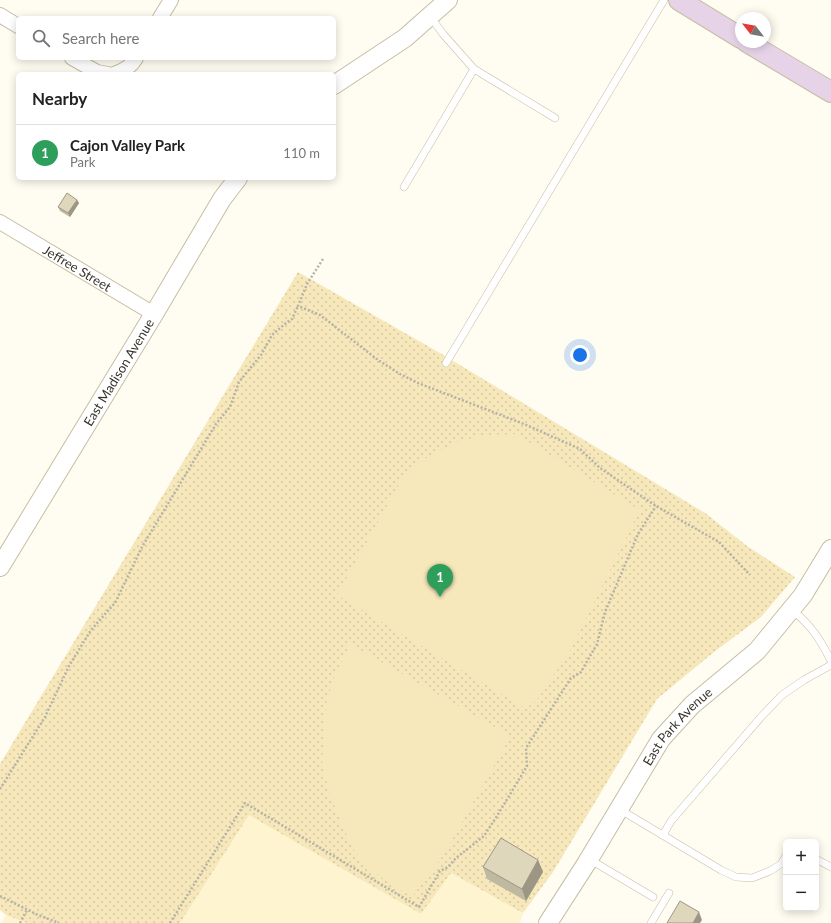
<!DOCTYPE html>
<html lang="en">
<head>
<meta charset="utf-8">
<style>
  body { margin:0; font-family:Lato,sans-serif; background:#f2f2f2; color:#222 }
  .controls { position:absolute; right:12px; bottom:12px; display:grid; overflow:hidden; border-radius:6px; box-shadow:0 2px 10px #0003 }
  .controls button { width:36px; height:36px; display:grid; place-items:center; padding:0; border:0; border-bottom:1px solid #e0e0e0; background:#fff; color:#222; font:20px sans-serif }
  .compass { position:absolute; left:735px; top:12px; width:36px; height:36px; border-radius:50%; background:#fff; box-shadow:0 2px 10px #0003; rotate:301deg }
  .you { position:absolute; left:580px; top:355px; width:14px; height:14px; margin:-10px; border:3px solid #fff; border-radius:50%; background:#1a73e8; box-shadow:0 0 0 6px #1a73e833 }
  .badge { display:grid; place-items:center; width:26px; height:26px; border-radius:50%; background:#ea580c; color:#fff; font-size:13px; font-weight:700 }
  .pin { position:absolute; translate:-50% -33px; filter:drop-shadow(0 1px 2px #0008) }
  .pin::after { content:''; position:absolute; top:21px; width:14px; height:12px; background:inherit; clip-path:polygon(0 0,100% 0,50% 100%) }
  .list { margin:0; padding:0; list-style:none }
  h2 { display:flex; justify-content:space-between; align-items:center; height:52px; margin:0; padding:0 16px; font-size:17px }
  h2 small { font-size:13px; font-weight:400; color:#767676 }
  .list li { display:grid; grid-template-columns:26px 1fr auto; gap:12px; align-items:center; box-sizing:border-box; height:56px; padding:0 16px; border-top:1px solid #e0e0e0 }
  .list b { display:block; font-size:15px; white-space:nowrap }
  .list p { margin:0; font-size:13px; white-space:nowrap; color:#767676 }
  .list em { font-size:13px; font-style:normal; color:#767676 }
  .icon { flex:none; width:22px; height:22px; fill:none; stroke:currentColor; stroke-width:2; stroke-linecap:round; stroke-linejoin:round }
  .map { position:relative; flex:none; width:831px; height:923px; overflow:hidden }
  .search { position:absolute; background:#fff; box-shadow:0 2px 10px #0003; left:16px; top:16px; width:320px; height:44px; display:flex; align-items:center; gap:10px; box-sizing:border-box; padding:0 14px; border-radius:6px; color:#767676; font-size:15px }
  .panel { position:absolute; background:#fff; box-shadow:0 2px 10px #0003; left:16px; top:72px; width:320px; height:108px; border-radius:6px }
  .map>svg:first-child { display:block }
  .built { fill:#fef4d0 }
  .grass { fill:url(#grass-dots) }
  .pitch { fill:#f6e8ba }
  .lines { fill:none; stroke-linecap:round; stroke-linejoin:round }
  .service-casing { stroke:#c6bea3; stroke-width:8 }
  .minor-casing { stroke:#c6bea3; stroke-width:16 }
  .tertiary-casing { stroke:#c6bea3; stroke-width:20 }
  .secondary-casing { stroke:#c6bea3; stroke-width:22 }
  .path { stroke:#b5b2a7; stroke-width:2.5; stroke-dasharray:2 2; stroke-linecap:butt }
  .service { stroke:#fff; stroke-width:7 }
  .minor { stroke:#fff; stroke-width:14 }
  .tertiary { stroke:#fff; stroke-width:18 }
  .secondary { stroke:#e6d3e8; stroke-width:20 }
  .wall { fill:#c0b9a2 }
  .shaded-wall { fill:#9c9684 }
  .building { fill:#dfd7bc; stroke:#9c9684 }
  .labels { text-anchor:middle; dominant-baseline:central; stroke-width:3; stroke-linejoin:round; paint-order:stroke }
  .street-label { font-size:13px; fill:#363328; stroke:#fff }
</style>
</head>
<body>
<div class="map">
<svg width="831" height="923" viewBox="0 0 831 923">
  <defs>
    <pattern id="grass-dots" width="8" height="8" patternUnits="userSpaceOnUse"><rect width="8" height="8" fill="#f6e8ba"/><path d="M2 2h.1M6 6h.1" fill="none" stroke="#d4c7a0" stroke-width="1.8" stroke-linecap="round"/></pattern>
  </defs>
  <rect width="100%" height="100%" fill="#fffcf1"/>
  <g class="built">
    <path d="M249,814L421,914L451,873L523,913L520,923H180Z"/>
    <path d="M6,915L27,923H1Z"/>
  </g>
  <path class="grass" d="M298,272L440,353L705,513L747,546L795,577L761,617L714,652L657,699L553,872L523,913L451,873L421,914L249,815L180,923H27L6,915L0,910V764Z"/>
  <g class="pitch">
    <path d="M516,434L640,510L570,651L537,700L526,709L337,595L402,479L424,459L456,442L485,435Z"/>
    <path d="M350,644L511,736L443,856L412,897L386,881L371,869L352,848L329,793L322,761L326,703L334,677Z"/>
  </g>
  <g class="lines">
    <defs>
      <g id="service">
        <path d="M474,69L555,118"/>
        <path d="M404,187L474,69L443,34L430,16"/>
        <path d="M446,363L664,0"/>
        <path d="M792,610C811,625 820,639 831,661"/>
        <path d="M619,809L721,870L736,877L752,878L770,871L781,864L786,856"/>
        <path d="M663,835L671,821L761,717L782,695L804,680L831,665"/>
        <path d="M589,859L653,897"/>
        <path d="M816,859L831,867"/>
        <path d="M651,923L669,893"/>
      </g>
      <g id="minor">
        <path d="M0,15L18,26"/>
        <path d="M160,18L171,0"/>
        <path d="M72,58L97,72L108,74"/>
        <path d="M114,74C124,71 131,67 136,58"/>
        <path id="s1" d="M0,222L154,314"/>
      </g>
      <g id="tertiary">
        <path d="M334,85L405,38L448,0"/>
        <path id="s2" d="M0,567L154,314L222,199L238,178"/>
        <path id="s3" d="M548,923L586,864L661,739L692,705L757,651L803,595L831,549"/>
      </g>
      <g id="secondary">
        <path d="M679,0L741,38"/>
        <path d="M747,42L831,92"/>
      </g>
    </defs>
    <use href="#service" class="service-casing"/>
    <use href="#minor" class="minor-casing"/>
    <use href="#tertiary" class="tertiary-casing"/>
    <use href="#secondary" class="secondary-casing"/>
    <g class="path">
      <path d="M323,259L307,284L298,306L320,315L378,360L400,374L418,383L524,424L580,449L600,468L656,506L719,542L750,575"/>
      <path d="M0,789L45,717L69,666L91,630L115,603L142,547L216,424L230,407L239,382L261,355L272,335L286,323L292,319L298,306"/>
      <path d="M0,896L38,915L59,923"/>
      <path d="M20,923L27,910"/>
      <path d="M170,923L245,803L419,907L440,871L448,867L456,858L484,836L497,816L527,766L526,748L571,678L581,672L597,644L605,612L638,534L656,506"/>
    </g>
    <use href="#service" class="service"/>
    <use href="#minor" class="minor"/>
    <use href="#tertiary" class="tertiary"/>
    <use href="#secondary" class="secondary"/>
  </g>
  <g class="wall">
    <path d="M77,200L79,203L70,217L60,211L58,207Z"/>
    <path d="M538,860L543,872L526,901L487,879L483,867Z"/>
  </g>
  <g class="shaded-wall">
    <path d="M77,200L79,203L70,217L68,213Z"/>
    <path d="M538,860L543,872L526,901L522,889Z"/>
    <path d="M699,912L702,920L700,923H693Z"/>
  </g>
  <g class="building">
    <path d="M67,193L77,200L68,213L58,207Z"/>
    <path d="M501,838L538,860L522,889L483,867Z"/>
    <path d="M680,901L699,912L693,923H667Z"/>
  </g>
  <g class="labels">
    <g class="street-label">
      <text stroke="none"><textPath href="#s1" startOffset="90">Jeffree Street</textPath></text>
      <text stroke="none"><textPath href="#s2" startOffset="228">East Madison Avenue</textPath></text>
      <text stroke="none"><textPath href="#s3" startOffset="236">East Park Avenue</textPath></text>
    </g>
  </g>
</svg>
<div class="controls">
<button>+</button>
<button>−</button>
</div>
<svg class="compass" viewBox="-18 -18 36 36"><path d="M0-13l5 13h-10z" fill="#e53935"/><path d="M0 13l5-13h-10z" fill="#767676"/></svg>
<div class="you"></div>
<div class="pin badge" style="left:440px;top:597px;background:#2e9e5b">1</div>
<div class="search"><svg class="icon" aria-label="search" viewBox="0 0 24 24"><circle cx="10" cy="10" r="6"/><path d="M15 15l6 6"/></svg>Search here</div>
<section class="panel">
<h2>Nearby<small></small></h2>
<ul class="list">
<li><span class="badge" style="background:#2e9e5b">1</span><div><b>Cajon Valley Park</b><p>Park</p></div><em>110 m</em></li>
</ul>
</section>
</div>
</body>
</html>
